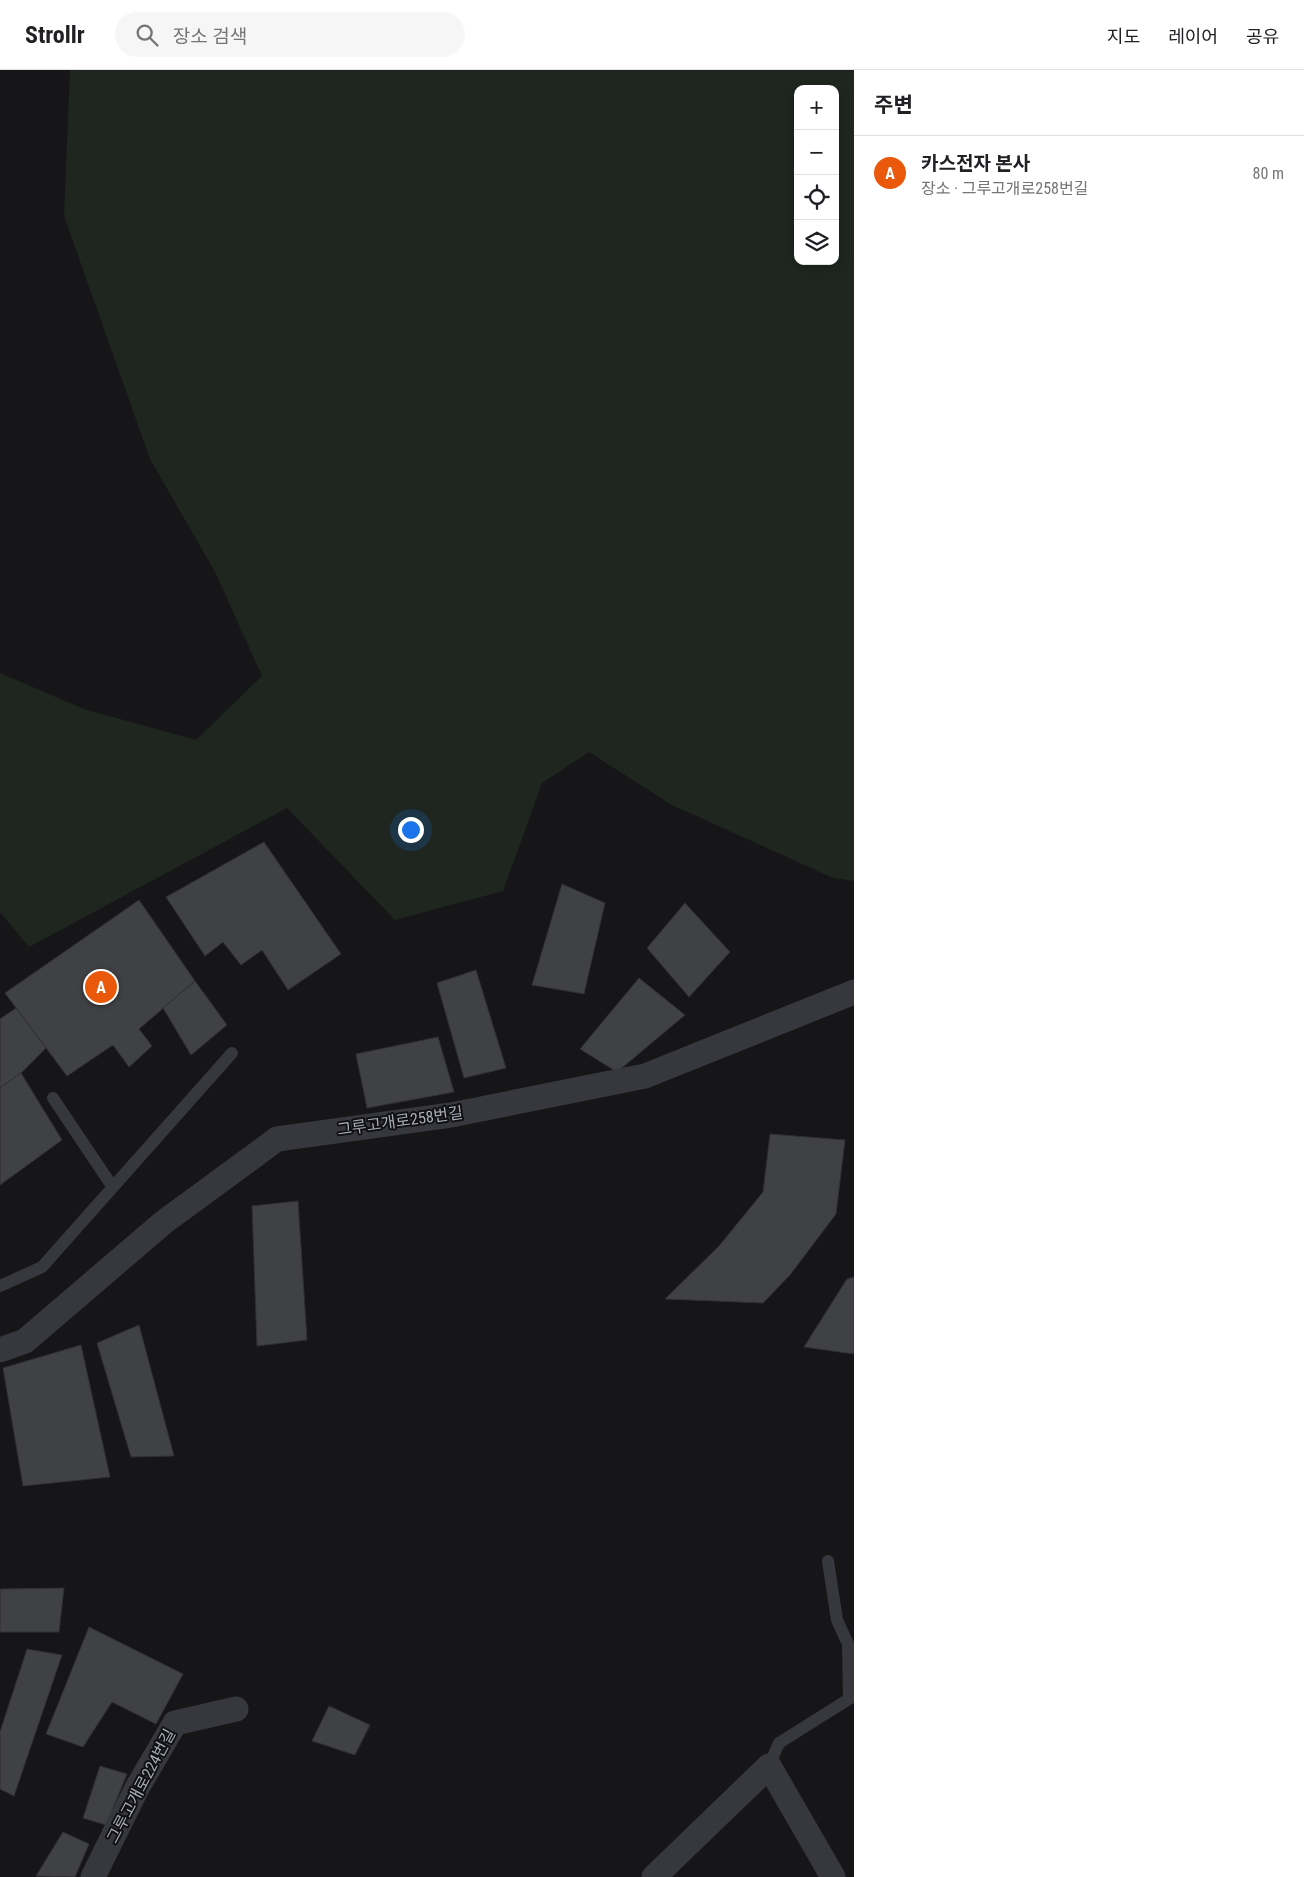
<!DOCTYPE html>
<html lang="ko">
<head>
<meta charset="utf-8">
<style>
  body { margin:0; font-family:"Roboto Condensed","Noto Sans KR",sans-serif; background:#f6f6f6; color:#202124 }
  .controls { position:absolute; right:15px; top:15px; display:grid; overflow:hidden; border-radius:10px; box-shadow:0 2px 12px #0003 }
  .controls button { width:45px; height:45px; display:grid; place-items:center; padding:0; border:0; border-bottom:1px solid #e0e0e0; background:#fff; color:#202124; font:25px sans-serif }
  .you { position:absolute; left:410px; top:759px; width:18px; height:18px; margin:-12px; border:4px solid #fff; border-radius:50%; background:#1a73e8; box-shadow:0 0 0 8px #1a73e833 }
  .badge { display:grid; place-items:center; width:32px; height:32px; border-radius:50%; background:#ea580c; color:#fff; font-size:16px; font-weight:700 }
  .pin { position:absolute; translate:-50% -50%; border:2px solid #fff; box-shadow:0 1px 5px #0006 }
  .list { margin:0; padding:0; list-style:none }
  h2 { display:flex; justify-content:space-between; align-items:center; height:65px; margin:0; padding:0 20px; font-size:21px }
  h2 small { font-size:16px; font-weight:400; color:#757577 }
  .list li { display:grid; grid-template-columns:32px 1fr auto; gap:15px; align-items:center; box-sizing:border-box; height:75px; padding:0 20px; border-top:1px solid #e0e0e0 }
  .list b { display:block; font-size:19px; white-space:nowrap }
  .list p { margin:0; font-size:16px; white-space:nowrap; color:#757577 }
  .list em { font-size:16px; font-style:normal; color:#757577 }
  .icon { flex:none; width:28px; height:28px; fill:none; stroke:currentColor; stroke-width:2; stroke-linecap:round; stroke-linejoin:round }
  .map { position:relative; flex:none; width:854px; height:1807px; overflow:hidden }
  header { display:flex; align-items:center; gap:30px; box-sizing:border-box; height:70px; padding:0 25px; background:#fff; border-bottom:1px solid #e0e0e0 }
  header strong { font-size:24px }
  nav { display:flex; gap:28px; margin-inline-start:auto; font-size:18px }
  .search { width:350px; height:45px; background:#f6f6f6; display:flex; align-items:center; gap:12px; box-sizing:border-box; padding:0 18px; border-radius:28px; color:#757577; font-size:19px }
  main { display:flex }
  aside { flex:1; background:#fff }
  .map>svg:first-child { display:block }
  .green { fill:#1e261f; fill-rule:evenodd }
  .building { fill:#404145; stroke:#303034 }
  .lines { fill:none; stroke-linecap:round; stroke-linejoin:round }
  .service { stroke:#37383d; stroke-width:12 }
  .minor { stroke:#37383d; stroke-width:25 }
  .labels { text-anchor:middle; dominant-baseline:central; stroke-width:4; stroke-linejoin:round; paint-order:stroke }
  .street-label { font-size:16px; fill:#a8adb8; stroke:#111113 }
</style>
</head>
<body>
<header>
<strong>Strollr</strong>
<div class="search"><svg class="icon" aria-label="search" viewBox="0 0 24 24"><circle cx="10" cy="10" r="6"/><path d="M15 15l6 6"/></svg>장소 검색</div>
<nav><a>지도</a><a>레이어</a><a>공유</a></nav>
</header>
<main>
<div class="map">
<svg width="854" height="1807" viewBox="0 0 854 1807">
  <rect width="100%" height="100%" fill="#161618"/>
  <path class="green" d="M70,0H854V811L833,808L670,734L589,682L542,713L503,821L395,850L287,738L29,877L0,842V603L84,639L196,670L262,606L215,502L150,389L64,146ZM798,19H835V191H798Z"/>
  <g class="building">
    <path d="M264,772L341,884L288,920L262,880L241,895L223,872L205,886L166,827Z"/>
    <path d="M562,814L605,833L584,924L532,915Z"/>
    <path d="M139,830L195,911L139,959L152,976L129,997L113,975L67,1006L5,923Z"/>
    <path d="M685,833L730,882L689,927L647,878Z"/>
    <path d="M476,900L506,998L464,1008L437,913Z"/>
    <path d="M639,908L685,945L617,1002L580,979Z"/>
    <path d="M195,911L227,955L191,985L163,938Z"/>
    <path d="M16,938L46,978L21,1003L0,1018V949Z"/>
    <path d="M438,967L454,1022L367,1038L356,984Z"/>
    <path d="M21,1003L62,1070L0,1115V1018Z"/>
    <path d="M770,1064L845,1070L836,1144L790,1205L763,1233L665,1229L719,1176L763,1122Z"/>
    <path d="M298,1131L307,1270L257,1276L252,1136Z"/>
    <path d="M854,1207V1284L804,1277L847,1209Z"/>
    <path d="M139,1255L174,1386L131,1387L97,1273Z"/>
    <path d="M81,1275L110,1407L23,1416L3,1298Z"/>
    <path d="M64,1518L59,1562H0V1519Z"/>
    <path d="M89,1557L183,1604L156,1654L112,1632L83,1677L46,1664Z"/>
    <path d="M27,1579L62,1585L14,1726L0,1719V1662Z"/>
    <path d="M329,1636L370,1655L355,1685L312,1671Z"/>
    <path d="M100,1696L127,1704L106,1755L83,1748Z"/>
    <path d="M63,1762L89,1774L75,1807L36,1806Z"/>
  </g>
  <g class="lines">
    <g class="service">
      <path d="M53,1028L112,1116"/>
      <path d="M0,1216L42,1197L232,983"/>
      <path d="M769,1696L779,1673L849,1629L848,1574L837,1550L828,1491"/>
    </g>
    <g class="minor">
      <path d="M0,1280L25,1271L164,1152L277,1069L451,1045L645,1006L854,922"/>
      <path d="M93,1807L137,1718L175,1653L236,1639"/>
      <path d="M654,1807L769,1696L833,1807"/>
    </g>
  </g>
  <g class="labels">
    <g class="street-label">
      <text transform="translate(400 1051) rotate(-8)">그루고개로258번길</text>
      <text transform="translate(141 1716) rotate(-62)">그루고개로224번길</text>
    </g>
  </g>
</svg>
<div class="controls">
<button>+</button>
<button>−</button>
<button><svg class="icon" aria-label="locate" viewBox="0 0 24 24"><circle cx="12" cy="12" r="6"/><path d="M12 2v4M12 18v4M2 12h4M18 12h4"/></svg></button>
<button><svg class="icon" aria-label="layers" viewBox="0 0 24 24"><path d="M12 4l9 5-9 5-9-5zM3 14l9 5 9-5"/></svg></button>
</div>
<div class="you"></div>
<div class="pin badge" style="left:101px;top:917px">A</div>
</div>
<aside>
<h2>주변<small></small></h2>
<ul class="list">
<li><span class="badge">A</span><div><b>카스전자 본사</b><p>장소 · 그루고개로258번길</p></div><em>80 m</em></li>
</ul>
</aside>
</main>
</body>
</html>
